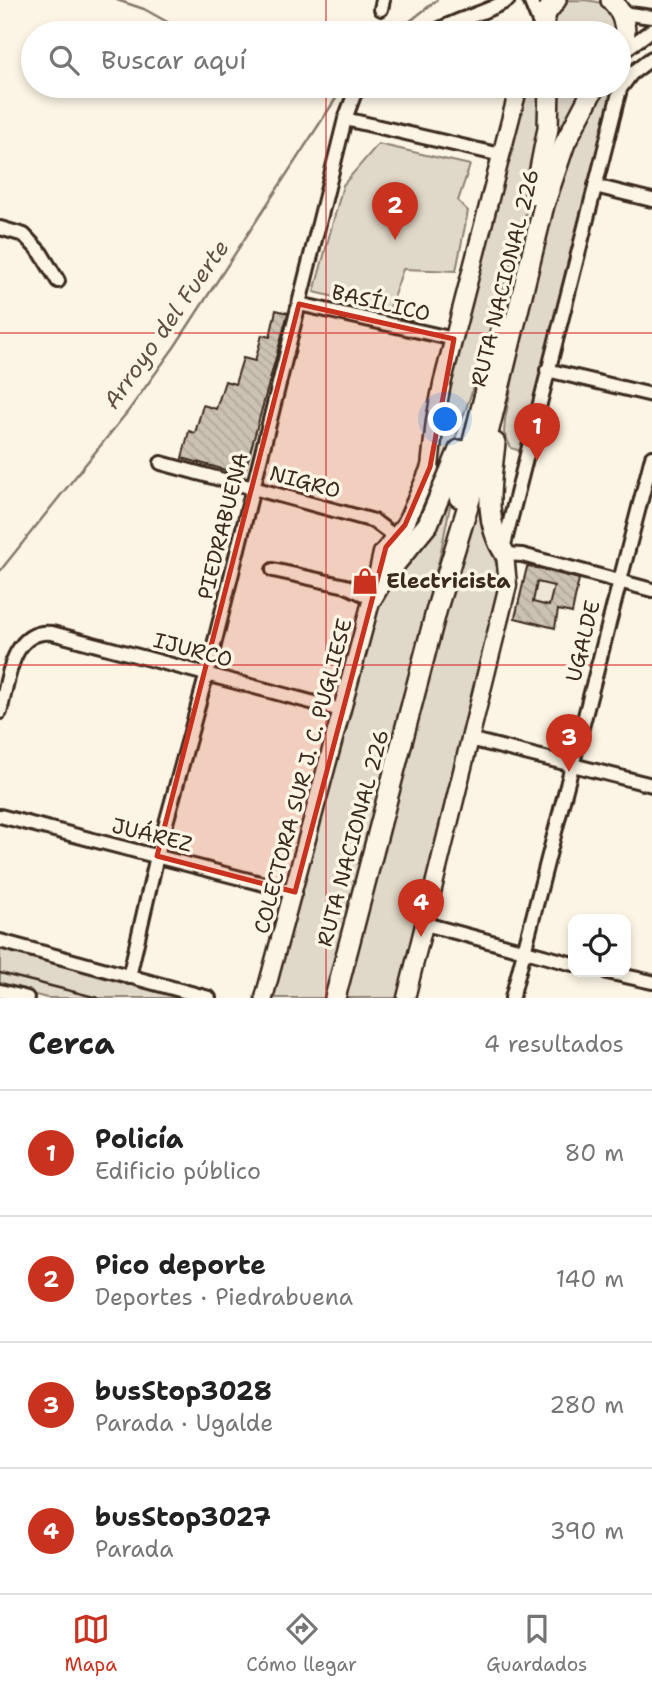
<!DOCTYPE html>
<html lang="es">
<head>
<meta charset="utf-8">
<style>
  body { margin:0; font-family:"Shantell Sans",sans-serif; background:#f6f6f6; color:#222 }
  .controls { position:absolute; right:21px; bottom:21px; display:grid; overflow:hidden; border-radius:14px; box-shadow:0 4px 10px #0003 }
  .controls button { width:63px; height:63px; display:grid; place-items:center; padding:0; border:0; border-bottom:2px solid #e0e0e0; background:#fff; color:#222; font:35px sans-serif }
  .you { position:absolute; left:446px; top:420px; width:24px; height:24px; margin:-18px; border:5px solid #fff; border-radius:50%; background:#1a73e8; box-shadow:0 0 0 10px #1a73e833 }
  .badge { display:grid; place-items:center; width:46px; height:46px; border-radius:50%; background:#c8321e; color:#fff; font-size:23px; font-weight:700 }
  .pin { position:absolute; translate:-50% -58px; filter:drop-shadow(0 2px 4px #0008) }
  .pin::after { content:''; position:absolute; top:37px; width:24px; height:21px; background:inherit; clip-path:polygon(0 0,100% 0,50% 100%) }
  .list { margin:0; padding:0; list-style:none }
  h2 { display:flex; justify-content:space-between; align-items:center; height:91px; margin:0; padding:0 28px; font-size:30px }
  h2 small { font-size:23px; font-weight:400; color:#767676 }
  .list li { display:grid; grid-template-columns:46px 1fr auto; gap:21px; align-items:center; box-sizing:border-box; height:126px; padding:0 28px; border-top:2px solid #e0e0e0 }
  .list b { display:block; font-size:26px; white-space:nowrap }
  .list p { margin:0; font-size:23px; white-space:nowrap; color:#767676 }
  .list em { font-size:23px; font-style:normal; color:#767676 }
  .icon { flex:none; width:38px; height:38px; fill:none; stroke:currentColor; stroke-width:2; stroke-linecap:round; stroke-linejoin:round }
  .map { position:relative; flex:none; width:652px; height:998px; overflow:hidden }
  .search { position:absolute; background:#fff; box-shadow:0 4px 10px #0003; left:21px; right:21px; top:21px; height:77px; display:flex; align-items:center; gap:18px; box-sizing:border-box; padding:0 24px; border-radius:38px; color:#767676; font-size:26px }
  .sheet { height:595px; background:#fff }
  nav { display:flex; justify-content:space-around; align-items:center; box-sizing:border-box; height:98px; border-top:2px solid #e0e0e0; background:#fff; font-size:19px; color:#767676 }
  nav a { display:grid; justify-items:center; gap:4px }
  nav .on { color:#c8321e }
  .map>svg:first-child { display:block }
  .built { fill:#eee6d6 }
  .green { fill:#e0d8c8; stroke:#8e8173; stroke-width:2 }
  .lines { fill:none; stroke-linecap:round; stroke-linejoin:round }
  .stream { stroke:#85796b; stroke-width:2.5 }
  .building { fill:url(#building-back-hatch); stroke:#3b2a1e; stroke-width:2; fill-rule:evenodd }
  .minor-casing { stroke:#3b2a1e; stroke-width:18 }
  .major-casing { stroke:#3b2a1e; stroke-width:21 }
  .highway-casing { stroke:#3b2a1e; stroke-width:24 }
  .minor { stroke:#fcf5e5; stroke-width:12 }
  .major { stroke:#fcf5e5; stroke-width:16 }
  .highway { stroke:#fcf5e5; stroke-width:19 }
  .rail { stroke:#3b2a1e; stroke-width:2.5 }
  .marked { fill:#c8321e; fill-opacity:0.2; stroke:#c8321e; stroke-width:5; stroke-linejoin:round }
  .grid { fill:none; stroke:#d62828; stroke-width:2; stroke-opacity:0.55 }
  .labels { text-anchor:middle; dominant-baseline:central; stroke-width:7; stroke-linejoin:round; paint-order:stroke }
  .street-label { font-size:21px; fill:#3b2a1e; stroke:#fcf5e5 }
  .poi-label { font-size:21px; font-weight:bold; fill:#3b2a1e; stroke:#fcf5e5; text-anchor:start }
  .water-label { font-size:23px; font-style:italic; fill:#605144; stroke:#fcf5e5 }
</style>
</head>
<body>
<div class="map">
<svg width="652" height="998" viewBox="0 0 652 998">
  <defs>
    <pattern id="building-back-hatch" width="6" height="6" patternUnits="userSpaceOnUse" patternTransform="scale(1.75)"><rect width="6" height="6" fill="#ccc2b3"/><path d="M-1 5l2 2M0 0l6 6M5-1l2 2" fill="none" stroke="#b0a79a"/></pattern>
  </defs>
  <rect width="100%" height="100%" fill="#fcf5e5"/>
  <filter id="ink" filterUnits="userSpaceOnUse"><feTurbulence type="fractalNoise" baseFrequency=".0143" numOctaves="2"/><feDisplacementMap in="SourceGraphic" scale="14" xChannelSelector="R" yChannelSelector="G"/><feConvolveMatrix kernelMatrix="1 2 1 2 8 2 1 2 1" color-interpolation-filters="sRGB"/></filter>
  <g filter="url(#ink)">
    <path class="built" d="M532,564L580,576L574,615L559,611L556,630L513,618L526,566Z"/>
    <g class="green">
      <path d="M567,0C607,0 603,0 619,33H548L549,21Z"/>
      <path d="M525,86H543V112L530,198L477,378L430,509L384,561L395,543L440,416Z"/>
      <path d="M552,86H591L541,188Z"/>
      <path d="M607,86H617L520,451L511,448L504,433L505,420C516,360 528,301 543,242C557,188 573,132 607,86Z"/>
      <path d="M378,144L470,165L458,201L468,211L456,271L403,269L389,310L314,292L343,185Z"/>
      <path d="M490,447L491,548L502,582L399,998H341Z"/>
      <path d="M458,466L440,556L327,998H269L373,610Z"/>
      <path d="M0,949L190,998H47L0,986Z"/>
    </g>
    <g class="lines">
      <g class="stream">
        <path d="M117,0L144,9L171,24L199,31L227,33"/>
        <path d="M395,33L437,0"/>
        <path d="M0,571L129,410L175,346L344,86"/>
      </g>
    </g>
    <g class="building">
      <path d="M276,310L288,313L244,475L182,458L189,431L195,433L203,405L216,409L225,381L235,384L243,358L255,361L262,335L270,337Z"/>
      <path d="M529,566L579,579L572,613L558,610L555,628L515,618L527,567ZM537,582L554,586L549,606L533,602Z"/>
    </g>
    <g class="lines">
      <defs>
        <g id="minor">
          <path d="M530,0L542,29"/>
          <path d="M381,9L383,0"/>
          <path d="M619,9L629,14L652,17"/>
          <path d="M433,33C457,18 484,14 508,0"/>
          <path d="M622,52L652,30"/>
          <path d="M652,58L631,74L620,89L504,545L505,554L522,555L652,590"/>
          <path d="M345,119L501,155"/>
          <path d="M595,186L652,200"/>
          <path d="M0,228L24,235L41,253L58,281"/>
          <path d="M299,304L454,339"/>
          <path d="M547,370L652,395"/>
          <path d="M161,463L374,521L394,536"/>
          <path d="M273,570L346,586L372,598"/>
          <path d="M0,712C8,682 11,628 52,633L341,710"/>
          <path d="M469,739L652,785"/>
          <path d="M0,816L295,892"/>
          <path d="M425,924L573,964"/>
          <path d="M0,941L209,998"/>
          <path d="M607,972L652,982"/>
          <path d="M129,977L157,856L207,673L345,119L354,95L360,86"/>
          <path d="M0,991L27,998"/>
          <path d="M512,998L652,457"/>
        </g>
        <g id="major">
          <path d="M264,998L372,598L382,553L405,525L430,467L435,420L442,384L519,86"/>
          <path d="M406,998L508,585L505,554"/>
        </g>
        <g id="highway">
          <path d="M611,0C626,15 629,35 619,53"/>
          <path d="M542,33L546,13L556,0"/>
          <path d="M535,195L548,128L549,86"/>
          <path d="M495,443C491,483 482,519 505,554"/>
          <path d="M459,497L502,326"/>
          <path d="M372,598L385,576L428,524L459,450"/>
          <path d="M335,998L437,608L480,466L544,205L565,143L595,86"/>
        </g>
      </defs>
      <use href="#minor" class="minor-casing"/>
      <use href="#major" class="major-casing"/>
      <use href="#highway" class="highway-casing"/>
      <use href="#minor" class="minor"/>
      <use href="#major" class="major"/>
      <use href="#highway" class="highway"/>
      <path class="rail" d="M0,973L98,998"/>
    </g>
  </g>
  <path class="marked" d="M299,304L454,339L430,467L405,525L386,547L295,892L157,856Z"/>
  <path class="grid" d="M326,0V33M326,86V998M0,333H652M0,665H652"/>
  <defs>
    <symbol id="shop-bare" viewBox="-9 -9 18 18"><path d="M-5-2.5h2.3a2.7 3.5 0 0 1 5.4 0H5L5.5 6h-11ZM-1.5-2.5h3a1.5 2.3 0 0 0-3 0Z" fill="#c8321e" stroke="#fcf5e5" stroke-width="2.5" paint-order="stroke"/></symbol>
  </defs>
  <g fill-rule="evenodd">
    <use href="#shop-bare" x="346" y="562" width="38" height="38"/>
  </g>
  <g class="labels">
    <g class="street-label">
      <text transform="translate(505 278) rotate(-76)">RUTA NACIONAL 226</text>
      <text transform="translate(381 303) rotate(13)">BASÍLICO</text>
      <text transform="translate(305 482) rotate(15)">NIGRO</text>
      <text transform="translate(223 526) rotate(-76)">PIEDRABUENA</text>
      <text transform="translate(583 641) rotate(-76)">UGALDE</text>
      <text transform="translate(193 650) rotate(15)">IJURCO</text>
      <text transform="translate(303 776) rotate(-75)">COLECTORA SUR J. C. PUGLIESE</text>
      <text transform="translate(152 835) rotate(14)">JUÁREZ</text>
      <text transform="translate(353 838) rotate(-75)">RUTA NACIONAL 226</text>
    </g>
    <g class="poi-label">
      <text x="386" y="581">Electricista</text>
    </g>
    <g class="water-label">
      <text transform="translate(166 324) rotate(-55)">Arroyo del Fuerte</text>
    </g>
  </g>
</svg>
<div class="controls">
<button><svg class="icon" aria-label="locate" viewBox="0 0 24 24"><circle cx="12" cy="12" r="6"/><path d="M12 2v4M12 18v4M2 12h4M18 12h4"/></svg></button>
</div>
<div class="you"></div>
<div class="pin badge" style="left:537px;top:461px">1</div>
<div class="pin badge" style="left:395px;top:240px">2</div>
<div class="pin badge" style="left:569px;top:772px">3</div>
<div class="pin badge" style="left:421px;top:937px">4</div>
<div class="search"><svg class="icon" aria-label="search" viewBox="0 0 24 24"><circle cx="10" cy="10" r="6"/><path d="M15 15l6 6"/></svg>Buscar aquí</div>
</div>
<section class="sheet">
<h2>Cerca<small>4 resultados</small></h2>
<ul class="list">
<li><span class="badge">1</span><div><b>Policía</b><p>Edificio público</p></div><em>80 m</em></li>
<li><span class="badge">2</span><div><b>Pico deporte</b><p>Deportes · Piedrabuena</p></div><em>140 m</em></li>
<li><span class="badge">3</span><div><b>busStop3028</b><p>Parada · Ugalde</p></div><em>280 m</em></li>
<li><span class="badge">4</span><div><b>busStop3027</b><p>Parada</p></div><em>390 m</em></li>
</ul>
</section>
<nav>
<a class="on"><svg class="icon" aria-label="map" viewBox="0 0 24 24"><path d="M3 6l6-2 6 2 6-2v14l-6 2-6-2-6 2zM9 4v14M15 6v14"/></svg>Mapa</a>
<a><svg class="icon" aria-label="directions" viewBox="0 0 24 24"><path d="M12 3l9 9-9 9-9-9zM9 14v-3h6M13 9l2 2-2 2"/></svg>Cómo llegar</a>
<a><svg class="icon" aria-label="saved" viewBox="0 0 24 24"><path d="M7 4h10v16l-5-4-5 4z"/></svg>Guardados</a>
</nav>
</body>
</html>
